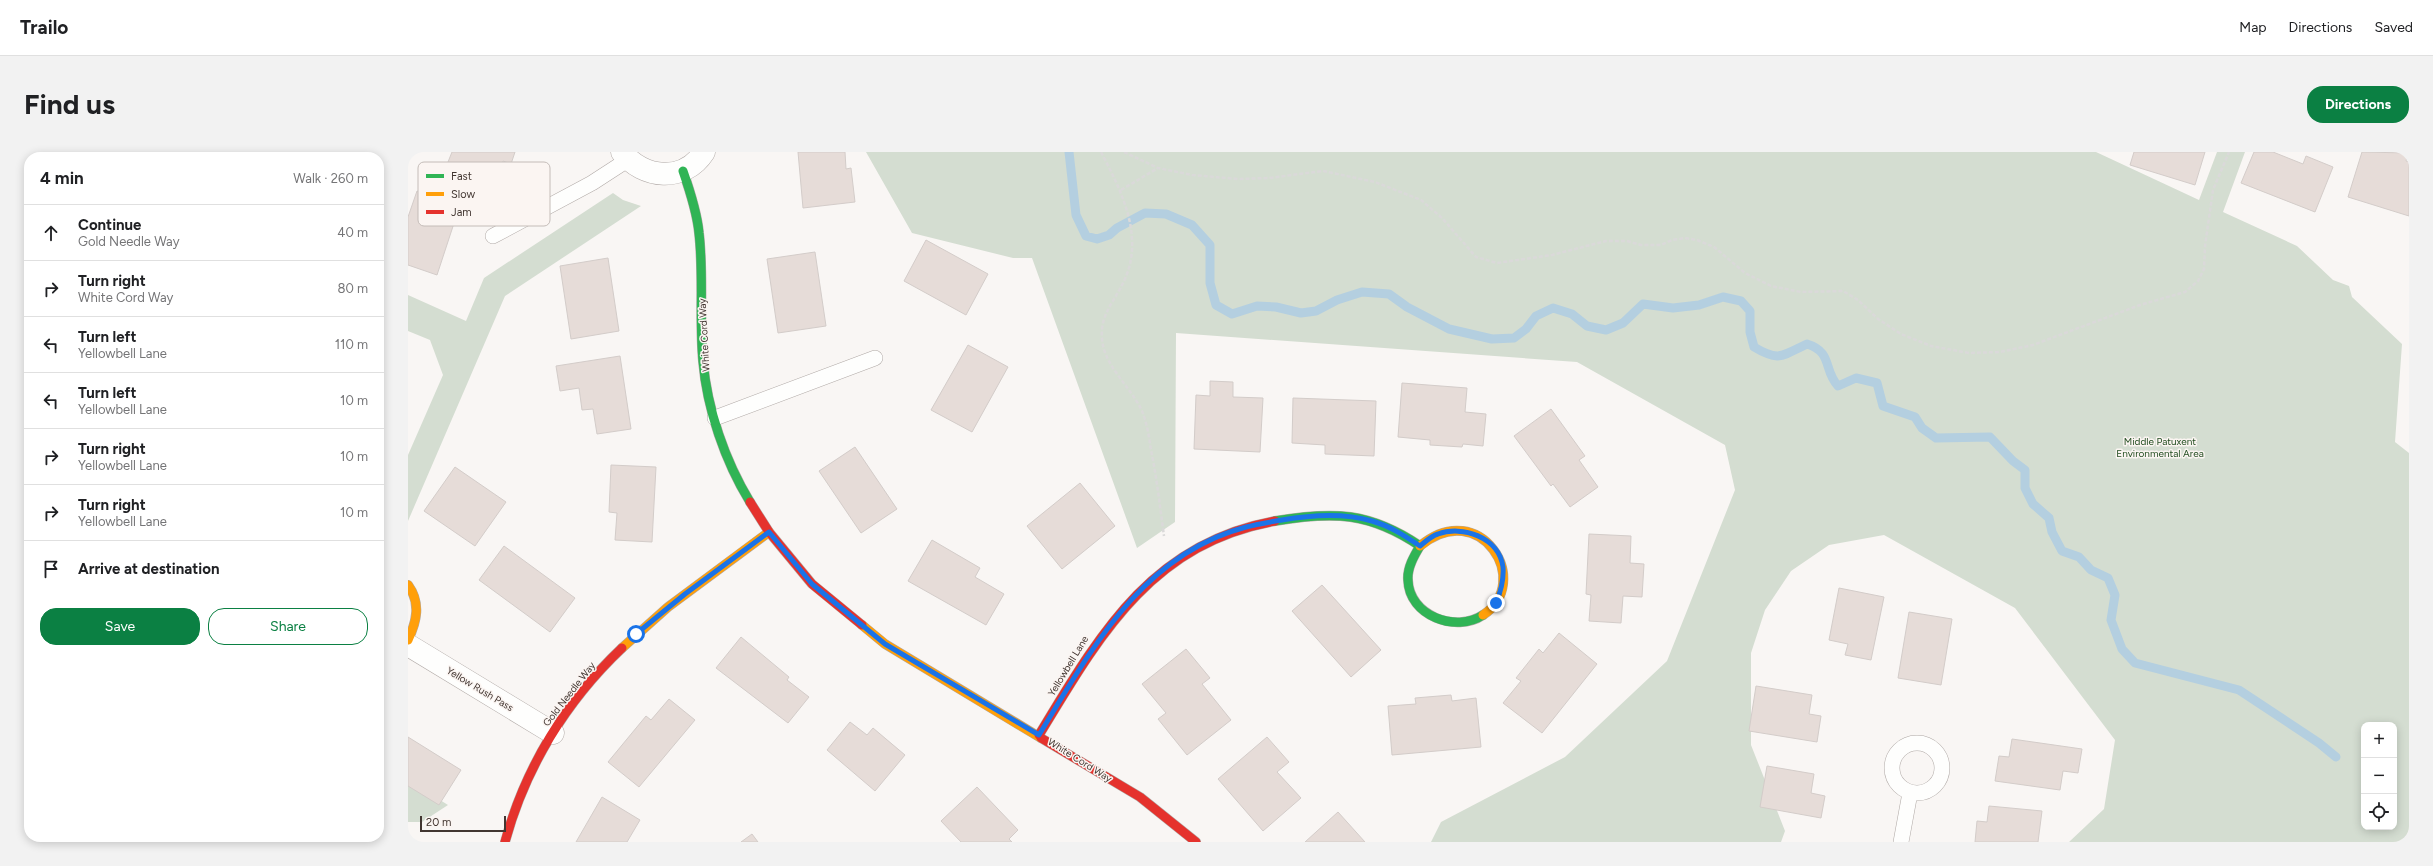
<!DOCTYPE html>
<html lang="en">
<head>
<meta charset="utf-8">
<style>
  body { margin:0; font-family:Figtree,sans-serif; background:#f2f2f2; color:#202124 }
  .controls { position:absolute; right:12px; bottom:12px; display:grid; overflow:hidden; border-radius:8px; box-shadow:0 2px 10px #0003 }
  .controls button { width:36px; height:36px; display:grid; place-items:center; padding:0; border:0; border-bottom:1px solid #e0e0e0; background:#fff; color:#202124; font:20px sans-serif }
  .scale { position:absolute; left:12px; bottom:10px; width:86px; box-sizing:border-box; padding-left:4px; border:2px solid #423631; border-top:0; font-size:11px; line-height:14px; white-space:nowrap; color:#423631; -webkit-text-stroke:3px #fbf5f2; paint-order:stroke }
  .stop { position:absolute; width:12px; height:12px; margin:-9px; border:3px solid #1a73e8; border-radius:50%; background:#fff }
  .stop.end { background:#1a73e8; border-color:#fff; box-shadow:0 1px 4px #0008 }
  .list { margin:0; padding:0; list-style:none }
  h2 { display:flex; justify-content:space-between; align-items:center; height:52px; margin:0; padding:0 16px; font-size:17px }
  h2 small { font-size:13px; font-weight:400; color:#757577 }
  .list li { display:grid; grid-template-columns:26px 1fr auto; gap:12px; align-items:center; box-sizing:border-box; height:56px; padding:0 16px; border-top:1px solid #e0e0e0 }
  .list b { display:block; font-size:15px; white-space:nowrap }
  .list p { margin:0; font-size:13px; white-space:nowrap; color:#757577 }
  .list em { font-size:13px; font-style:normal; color:#757577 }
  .actions { display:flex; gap:8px; padding:12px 16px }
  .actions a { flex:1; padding:9px 0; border:1px solid #0b8043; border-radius:16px; text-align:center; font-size:14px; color:#0b8043 }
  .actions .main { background:#0b8043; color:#fff }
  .icon { flex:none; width:22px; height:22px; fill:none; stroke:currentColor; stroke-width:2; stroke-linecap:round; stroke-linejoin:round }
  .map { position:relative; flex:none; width:2001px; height:690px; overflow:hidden; border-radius:16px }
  header { display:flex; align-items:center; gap:24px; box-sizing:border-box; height:56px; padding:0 20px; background:#fff; border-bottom:1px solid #e0e0e0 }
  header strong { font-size:19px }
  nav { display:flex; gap:22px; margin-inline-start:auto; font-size:14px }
  .intro { display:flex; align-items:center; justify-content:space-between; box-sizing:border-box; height:96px; padding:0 24px }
  h1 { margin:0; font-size:28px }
  .button { padding:10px 18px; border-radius:16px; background:#0b8043; color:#fff; font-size:14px; font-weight:700 }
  main { display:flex; gap:24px; padding:0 24px }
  aside { flex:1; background:#fff; border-radius:16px; box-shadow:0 2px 10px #0003 }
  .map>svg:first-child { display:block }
  .green { fill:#d4ddd1; fill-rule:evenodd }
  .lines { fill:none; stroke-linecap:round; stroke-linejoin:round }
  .stream { stroke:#b4cfe0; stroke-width:9 }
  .building { fill:#e6dcd8; stroke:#d3ccc9 }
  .lane-casing { stroke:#b0a9a6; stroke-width:16 }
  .street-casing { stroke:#b0a9a6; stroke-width:23 }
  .fast-casing { stroke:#b0a9a6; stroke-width:10 }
  .slow-casing { stroke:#b0a9a6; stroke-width:10 }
  .jam-casing { stroke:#b0a9a6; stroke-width:10 }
  .path { stroke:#dad9d9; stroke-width:2.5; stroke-dasharray:4 2; stroke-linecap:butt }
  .lane { stroke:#fefefd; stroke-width:15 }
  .street { stroke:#fefefd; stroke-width:22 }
  .fast { stroke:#30b455; stroke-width:9 }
  .slow { stroke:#ff9f0a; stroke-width:9 }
  .jam { stroke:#e5322d; stroke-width:9 }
  .route { stroke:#1a73e8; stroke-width:5 }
  .labels { text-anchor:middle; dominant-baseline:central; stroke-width:3; stroke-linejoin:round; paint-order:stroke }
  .street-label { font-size:10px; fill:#423631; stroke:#fbf5f2 }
  .park-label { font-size:10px; fill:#224d20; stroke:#fbf5f2 }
  .key { fill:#fbf5f2; stroke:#c4bcb8; stroke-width:1 }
  .key-label { font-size:11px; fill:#423631 }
</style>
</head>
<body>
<header>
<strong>Trailo</strong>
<nav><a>Map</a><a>Directions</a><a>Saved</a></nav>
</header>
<div class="intro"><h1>Find us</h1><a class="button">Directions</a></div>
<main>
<aside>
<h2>4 min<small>Walk · 260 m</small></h2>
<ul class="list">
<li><svg class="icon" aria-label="ahead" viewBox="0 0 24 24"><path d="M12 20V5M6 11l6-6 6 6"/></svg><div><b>Continue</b><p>Gold Needle Way</p></div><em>40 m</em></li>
<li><svg class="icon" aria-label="right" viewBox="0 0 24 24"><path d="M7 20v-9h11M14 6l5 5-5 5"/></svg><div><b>Turn right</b><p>White Cord Way</p></div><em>80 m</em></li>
<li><svg class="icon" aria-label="left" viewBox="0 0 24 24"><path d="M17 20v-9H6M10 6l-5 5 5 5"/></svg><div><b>Turn left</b><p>Yellowbell Lane</p></div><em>110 m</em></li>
<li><svg class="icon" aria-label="left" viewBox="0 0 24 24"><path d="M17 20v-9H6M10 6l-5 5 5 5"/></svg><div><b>Turn left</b><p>Yellowbell Lane</p></div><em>10 m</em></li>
<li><svg class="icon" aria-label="right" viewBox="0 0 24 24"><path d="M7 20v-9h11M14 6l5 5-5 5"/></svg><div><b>Turn right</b><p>Yellowbell Lane</p></div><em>10 m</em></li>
<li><svg class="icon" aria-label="right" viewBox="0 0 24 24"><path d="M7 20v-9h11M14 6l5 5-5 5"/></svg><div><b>Turn right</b><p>Yellowbell Lane</p></div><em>10 m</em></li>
<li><svg class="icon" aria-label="arrive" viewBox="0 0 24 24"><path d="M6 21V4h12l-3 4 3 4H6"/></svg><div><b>Arrive at destination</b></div></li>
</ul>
<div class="actions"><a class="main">Save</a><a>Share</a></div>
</aside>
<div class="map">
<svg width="2001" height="690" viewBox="0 0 2001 690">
  <rect width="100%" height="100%" fill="#f9f6f4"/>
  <g class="green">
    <path d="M458,0H1688L1791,48L1809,0H1837L1815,60L1889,94L1925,128L1941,134L1944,145L1994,192L1987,290L2001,301V690H1661L1696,657L1707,588L1607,456L1476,383L1421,393L1383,419L1357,458L1343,501V593L1377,679L1373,690H1023L1033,670L1157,605L1259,509L1327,338L1317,293L1169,210L768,181L767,370L729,396L624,106H605L504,81ZM1956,573H1986V675H1956Z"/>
    <path d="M205,41L215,48L233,54L97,144L0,369V303L35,223L22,188L0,179V143L58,169L76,126Z"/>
    <path d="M0,628L40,653L14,670H0Z"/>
  </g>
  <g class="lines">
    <path class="stream" d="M661,0L668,63L678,84L689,87L701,83L709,76L737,61L758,62L784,73L802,93V131L808,153L824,162L849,154L868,155L893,161L908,159L929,148L954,140L981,142L999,155L1041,177L1084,187L1106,186L1118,177L1128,164L1145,156L1164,162L1179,174L1198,178L1215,171L1235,152L1265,156L1291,153L1315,145L1333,149L1342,159V180L1346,195C1371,210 1374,204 1399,192C1425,200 1415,218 1430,234L1448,226L1469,231L1475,254L1507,265L1514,276L1528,286L1582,285L1605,309L1617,318V336L1625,352L1641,366L1644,380L1654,399L1671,405L1683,418L1700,426L1707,443L1703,468L1714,497L1727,511L1831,538L1911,591L1928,605"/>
  </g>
  <g class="building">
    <path d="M44,0H107L103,12L95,9L86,33L38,15Z"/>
    <path d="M390,0H437L438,17L443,16L447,50L395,56Z"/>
    <path d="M1726,0H1797L1787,33L1722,13Z"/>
    <path d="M1846,0H1865L1895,12L1898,4L1925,15L1907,60L1833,31Z"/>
    <path d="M1954,0L2000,1L1998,9L2001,10V64L1940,45Z"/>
    <path d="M9,39L52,53L29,123L0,113V65Z"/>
    <path d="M518,88L580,122L558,163L496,129Z"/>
    <path d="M407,100L418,174L370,181L359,107Z"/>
    <path d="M200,106L211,179L163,187L152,114Z"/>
    <path d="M560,193L600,215L564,280L523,258Z"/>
    <path d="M212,204L223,277L189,282L185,257L174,258L171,236L152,239L148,214Z"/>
    <path d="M802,229L825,230V245L855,246L852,300L786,297L788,243L802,244Z"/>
    <path d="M994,231L1059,236L1057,260L1078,262L1075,294L1055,292L1054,295L1022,293V288L990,285Z"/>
    <path d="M885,246L968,249L966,304L917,302V293L884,291Z"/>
    <path d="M1143,257L1177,304L1171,308L1190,335L1162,355L1145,332L1143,334L1106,284Z"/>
    <path d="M447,295L489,357L453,381L411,319Z"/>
    <path d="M203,313L248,315L244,390L207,388L209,361L201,360Z"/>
    <path d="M47,315L98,350L67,394L16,359Z"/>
    <path d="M672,331L707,374L654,417L619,374Z"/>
    <path d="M1181,382L1223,384L1222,411L1236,412L1234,445L1215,444L1213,471L1181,469L1183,443L1178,442Z"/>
    <path d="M524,388L572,416L567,425L596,442L578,473L500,429Z"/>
    <path d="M96,394L167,446L142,480L71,428Z"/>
    <path d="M914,433L973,498L943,525L884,459Z"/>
    <path d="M1431,436L1476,445L1463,508L1437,503L1440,492L1421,488Z"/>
    <path d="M1501,460L1544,467L1533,533L1490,526Z"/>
    <path d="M1151,481L1189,512L1134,581L1095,551L1113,529L1108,526L1131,497L1135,501Z"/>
    <path d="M333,485L381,525L379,528L401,545L380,571L308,516Z"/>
    <path d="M778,497L802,526L794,532L823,568L779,603L750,567L758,561L734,532Z"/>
    <path d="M1348,534L1404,543L1401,562L1413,564L1409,590L1341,579Z"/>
    <path d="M1043,543L1044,549L1068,546L1073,595L984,603L980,554L1008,552L1007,546Z"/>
    <path d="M261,547L287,568L231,635L200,610L238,564L243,568Z"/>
    <path d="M442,570L459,583L465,576L497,603L467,639L419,598Z"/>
    <path d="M0,585L53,618L31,653L0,634Z"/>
    <path d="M859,585L881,610L869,620L893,646L855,679L810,627Z"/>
    <path d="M1604,587L1674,597L1670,621L1655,619L1652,638L1587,629L1591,604L1601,605Z"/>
    <path d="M1359,614L1406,622L1403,641L1417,644L1413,666L1352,655Z"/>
    <path d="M569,635L610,678L601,687L604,690H553L533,669Z"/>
    <path d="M194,645L232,668L219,690H168Z"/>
    <path d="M1581,654L1634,659L1630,690H1567L1569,669L1579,670Z"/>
    <path d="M930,660L957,690H897Z"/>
    <path d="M344,682L350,690H333Z"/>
  </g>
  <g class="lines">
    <defs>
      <g id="lane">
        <path d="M85,84L184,31L221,7"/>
        <path d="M307,266L467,206"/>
        <circle cx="1509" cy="616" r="25"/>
        <path d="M1493,690L1502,641"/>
      </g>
      <g id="street">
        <path d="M214,0C235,27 276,31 296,0"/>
        <path d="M0,493L145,581"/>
      </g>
      <g id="fast">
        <path d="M275,19C282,39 289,60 291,81C296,123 291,167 295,209C299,257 317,309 342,350"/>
        <path d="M867,369C925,359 962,360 1012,394C1006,404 999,416 1000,428C1001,464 1048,481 1075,463"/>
      </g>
      <g id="slow">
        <path d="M1012,394C1072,344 1126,430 1075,463"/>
        <path d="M0,433C13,451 9,469 0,488"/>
        <path d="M454,473L477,492L633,586"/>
        <path d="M214,496L260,455L361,380"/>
      </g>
      <g id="jam">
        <path d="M342,350L361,380L404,432L454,473"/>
        <path d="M631,583C691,484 743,391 867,369"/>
        <path d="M633,586L732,645L788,690"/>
        <path d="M97,690C117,616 158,549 214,496"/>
      </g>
    </defs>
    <use href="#lane" class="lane-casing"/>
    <use href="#street" class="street-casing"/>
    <use href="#fast" class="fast-casing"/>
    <use href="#slow" class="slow-casing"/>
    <use href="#jam" class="jam-casing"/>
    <g class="path">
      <path d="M693,0C715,42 738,88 714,133C705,151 692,164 694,186C695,213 723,235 734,259C739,271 741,285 743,298C749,327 752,355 756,384"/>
      <path d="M716,0L750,16L784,23L830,27L861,26L915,19L967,30L1013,48L1034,66L1068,105L1089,111L1144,103L1198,89H1219L1233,93H1253L1264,88L1277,86L1289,88L1306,95L1337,121L1363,134L1393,140L1435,139L1450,148L1470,167L1493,182L1523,194L1561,201L1592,200L1625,193L1732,153L1777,140L1790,129L1796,117L1797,94L1805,38L1821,0"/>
      <path d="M713,38L750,16"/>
    </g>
    <use href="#lane" class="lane"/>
    <use href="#street" class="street"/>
    <use href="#fast" class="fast"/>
    <use href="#slow" class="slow"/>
    <use href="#jam" class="jam"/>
  </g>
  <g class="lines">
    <path class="route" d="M228,482L277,442L361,380L404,432L477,492L631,583C683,498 734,402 838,375C850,372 862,370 874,368C902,363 937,361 964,369C982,374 997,384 1012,394C1017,390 1023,384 1030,382C1054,373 1091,385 1095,415C1096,428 1093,439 1088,451"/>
  </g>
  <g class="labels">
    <g class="street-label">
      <text transform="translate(296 183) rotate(-93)">White Cord Way</text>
      <text transform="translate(660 514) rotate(-59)">Yellowbell Lane</text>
      <text transform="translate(72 537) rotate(31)">Yellow Rush Pass</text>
      <text transform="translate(161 542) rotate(-52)">Gold Needle Way</text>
      <text transform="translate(672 608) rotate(32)">White Cord Way</text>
    </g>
    <g class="park-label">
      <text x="1752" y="289">Middle Patuxent<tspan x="1752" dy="12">Environmental Area</tspan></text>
    </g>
  </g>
  <rect x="10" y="10" width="132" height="64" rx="6" class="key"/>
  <rect x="18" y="22" width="18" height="4" fill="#30b455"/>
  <rect x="18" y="40" width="18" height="4" fill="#ff9f0a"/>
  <rect x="18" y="58" width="18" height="4" fill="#e5322d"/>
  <g class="key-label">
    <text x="43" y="28">Fast</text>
    <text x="43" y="46">Slow</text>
    <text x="43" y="64">Jam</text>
  </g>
</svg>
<div class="controls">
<button>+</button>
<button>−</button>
<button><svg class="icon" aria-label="locate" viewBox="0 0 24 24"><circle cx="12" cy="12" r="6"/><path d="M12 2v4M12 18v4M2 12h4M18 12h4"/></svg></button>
</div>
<div class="scale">20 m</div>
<div class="stop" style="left:228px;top:482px"></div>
<div class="stop end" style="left:1088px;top:451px"></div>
</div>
</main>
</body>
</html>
